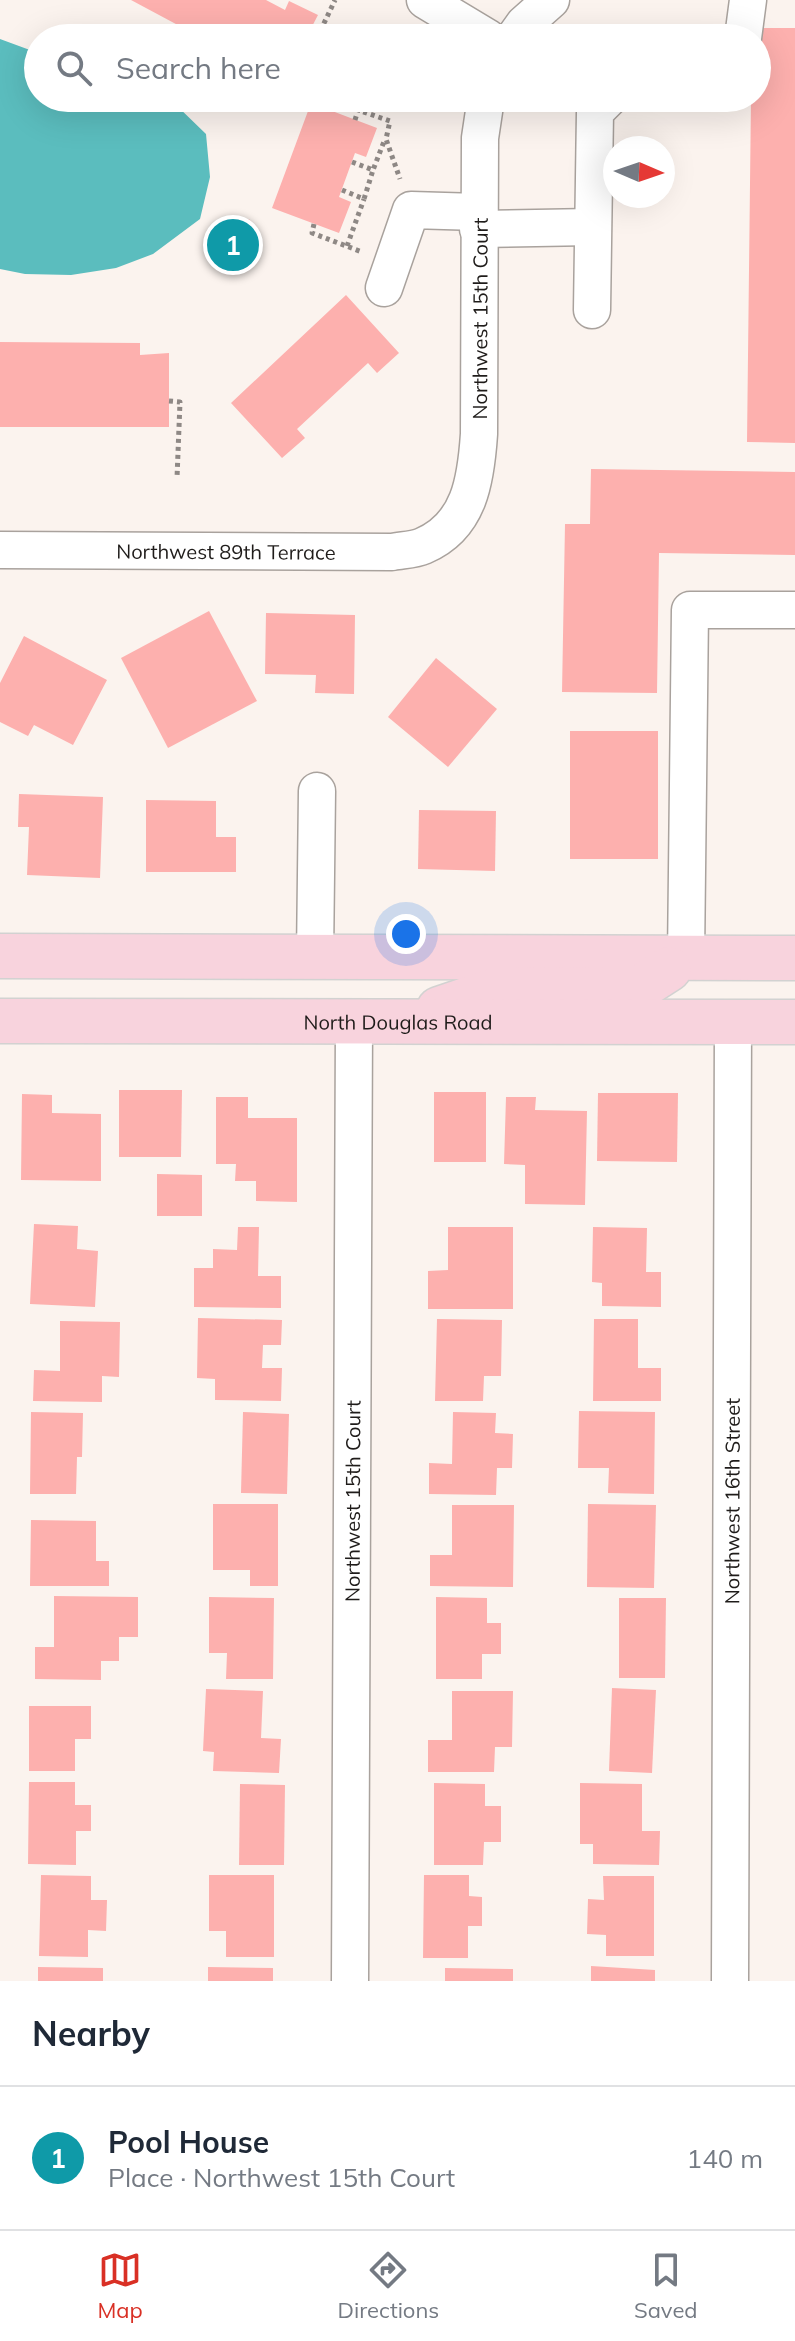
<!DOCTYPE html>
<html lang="en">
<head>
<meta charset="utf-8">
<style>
  body { margin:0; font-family:Mulish,sans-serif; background:#f6f6f7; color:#1f2937 }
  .compass { position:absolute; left:603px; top:136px; width:72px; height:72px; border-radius:50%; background:#fff; box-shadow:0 8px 32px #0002; rotate:92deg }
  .you { position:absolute; left:406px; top:934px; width:28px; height:28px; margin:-20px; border:6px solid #fff; border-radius:50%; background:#1a73e8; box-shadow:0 0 0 12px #1a73e833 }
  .badge { display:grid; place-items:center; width:52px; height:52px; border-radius:50%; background:#d93025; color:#fff; font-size:26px; font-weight:700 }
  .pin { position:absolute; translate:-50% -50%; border:4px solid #fff; box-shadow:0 2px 8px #0006 }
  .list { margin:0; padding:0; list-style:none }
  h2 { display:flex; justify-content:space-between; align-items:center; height:104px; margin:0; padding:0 32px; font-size:34px }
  h2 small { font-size:26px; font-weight:400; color:#747a83 }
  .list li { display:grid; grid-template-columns:52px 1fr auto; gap:24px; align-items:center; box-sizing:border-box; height:144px; padding:0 32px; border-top:2px solid #e0e1e3 }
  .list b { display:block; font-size:30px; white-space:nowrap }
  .list p { margin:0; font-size:26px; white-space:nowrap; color:#747a83 }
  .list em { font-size:26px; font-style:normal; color:#747a83 }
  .icon { flex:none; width:44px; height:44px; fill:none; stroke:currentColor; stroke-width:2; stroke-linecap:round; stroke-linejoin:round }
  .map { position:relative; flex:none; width:795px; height:1981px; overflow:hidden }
  .search { position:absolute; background:#fff; box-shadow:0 8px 32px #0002; left:24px; right:24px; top:24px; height:88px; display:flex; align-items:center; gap:20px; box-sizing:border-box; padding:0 28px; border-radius:44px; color:#747a83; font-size:30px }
  .sheet { height:248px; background:#fff }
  nav { display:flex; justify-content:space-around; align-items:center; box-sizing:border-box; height:112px; border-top:2px solid #e0e1e3; background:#fff; font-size:22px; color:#747a83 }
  nav a { display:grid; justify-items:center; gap:4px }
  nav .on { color:#d93025 }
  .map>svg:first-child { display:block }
  .water { fill:#5bbdbe }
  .building { fill:#fdb0ae }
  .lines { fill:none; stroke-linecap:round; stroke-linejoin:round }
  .minor-casing { stroke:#a9a29d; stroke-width:39 }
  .major-casing { stroke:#d2d2d1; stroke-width:47 }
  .path { stroke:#8e8885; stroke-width:5; stroke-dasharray:4 4; stroke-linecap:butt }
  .minor { stroke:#fff; stroke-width:36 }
  .major { stroke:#f8d3dd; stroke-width:44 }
  .labels { text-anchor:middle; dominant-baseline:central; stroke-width:8; stroke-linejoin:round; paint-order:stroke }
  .street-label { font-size:20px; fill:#1f1c1a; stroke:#fbf3ee }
</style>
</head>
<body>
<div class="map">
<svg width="795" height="1981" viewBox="0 0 795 1981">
  <rect width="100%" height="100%" fill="#fbf3ee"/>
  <path class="water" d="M0,39L38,53V98H161L174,103L206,134L210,177L200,219L153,254L116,268L71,275L25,274L0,269Z"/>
  <g class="building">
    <path d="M131,0H266L285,10L289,1L318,15L306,38H202Z"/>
    <path d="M752,28H795V443L747,442L751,98H757V38Z"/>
    <path d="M311,103L377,128L366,157L355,153L339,197L351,202L339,233L272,208Z"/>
    <path d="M249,219L261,235L218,269L206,255Z"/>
    <path d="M346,295L399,353L377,373L368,363L297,429L305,438L282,458L231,403Z"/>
    <path d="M0,342L140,343V355L169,353V427H0Z"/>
    <path d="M591,469L795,472V555L659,553L657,693L562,692L565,524H590Z"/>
    <path d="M209,611L257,701L168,748L121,658Z"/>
    <path d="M266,613L355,615L354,694L315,693L316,675L265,674Z"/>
    <path d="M24,636L107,680L73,745L34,725L28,736L0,722V683Z"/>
    <path d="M436,658L497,709L448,767L388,717Z"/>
    <rect x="570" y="731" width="88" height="128"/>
    <path d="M19,794L103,797L100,878L27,875L29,827H18Z"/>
    <path d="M146,800L216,801V837H236V872H146Z"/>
    <path d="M419,810L496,811L495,871L418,869Z"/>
    <path d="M119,1090H182L181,1157H119Z"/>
    <rect x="434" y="1092" width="52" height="70"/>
    <path d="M598,1093H678L677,1162L597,1161Z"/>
    <path d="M22,1094L52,1095V1113L101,1114V1181L21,1180Z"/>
    <path d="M216,1097H248V1118H297V1202L256,1201V1181H235L236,1164H216Z"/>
    <path d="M506,1097H536L535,1110L587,1111L585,1205L525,1204V1165L504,1164Z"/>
    <path d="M157,1174L202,1175V1216H157Z"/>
    <path d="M34,1224L78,1226L77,1249L98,1251L95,1307L30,1304Z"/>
    <path d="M238,1227H259L258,1276H281V1308L194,1307V1268H213V1249L237,1250Z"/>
    <path d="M448,1227H513V1309H428V1271L448,1270Z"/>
    <path d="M593,1227L647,1228L646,1272H661V1307L602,1306V1283L592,1282Z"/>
    <path d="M198,1318L282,1320L281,1345H263L262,1368H282L281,1401L215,1400V1379L197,1378Z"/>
    <path d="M437,1319L502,1320L501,1376H484L483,1401H435Z"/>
    <path d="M594,1319H638V1368H661V1401H593Z"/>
    <path d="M60,1321L120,1322L119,1377L102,1376V1402L33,1401L34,1370L60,1371Z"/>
    <path d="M579,1411L655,1412L654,1494L608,1493L609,1468H578Z"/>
    <path d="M31,1412L83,1413L82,1457H77L76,1494H30Z"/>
    <path d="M243,1412L289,1414L287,1494L241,1493Z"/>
    <path d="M453,1412L496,1413L495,1433L513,1434L512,1468H497L496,1495L429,1494V1463L452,1464Z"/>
    <path d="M213,1504H278V1586H250V1570H213Z"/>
    <path d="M588,1504L656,1505L654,1588L587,1587Z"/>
    <path d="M452,1505H514L513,1587L430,1586V1555H452Z"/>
    <path d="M31,1520L96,1521V1561H109V1586H30Z"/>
    <path d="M54,1596L138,1597V1637H119V1661H101V1680L35,1679V1647H54Z"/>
    <path d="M209,1597L274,1598L273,1679H226L227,1653H209Z"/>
    <path d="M436,1597L487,1598V1623H501V1654H482V1679H436Z"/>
    <path d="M619,1598H666L665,1678H619Z"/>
    <path d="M612,1688L656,1690L652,1773L609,1771Z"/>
    <path d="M206,1689L263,1691L261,1738L281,1739L279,1773L213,1771L214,1752L203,1751Z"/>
    <path d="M452,1691H513L512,1747H495L494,1772H428V1740H452Z"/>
    <path d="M29,1706H91V1739H75V1771H29Z"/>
    <path d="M29,1782H75V1805H91V1831H76V1865L28,1864Z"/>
    <path d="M434,1783L485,1784V1806H501V1842H484L483,1865H434Z"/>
    <path d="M580,1783L642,1784V1831H660L659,1865L593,1864V1844H580Z"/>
    <path d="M240,1784L285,1785L284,1865H239Z"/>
    <path d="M41,1875L91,1876V1900H107L106,1931L88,1930V1957L39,1956Z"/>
    <path d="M209,1875H274V1957H226V1931H209Z"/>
    <path d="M424,1875H469V1896L482,1897V1926H468V1958H423Z"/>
    <path d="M603,1876H654V1956H606V1935L587,1934L588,1899L604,1900Z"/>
    <path d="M591,1966L655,1970V1981H591Z"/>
    <path d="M38,1967L103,1968V1981H38Z"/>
    <path d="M208,1967L273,1968V1981H208Z"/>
    <path d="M445,1968L513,1969V1981H445Z"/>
  </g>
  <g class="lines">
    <defs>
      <g id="minor">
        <path d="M425,0L488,38"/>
        <path d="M514,38L524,24L551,0"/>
        <path d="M743,38L748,0"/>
        <path d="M478,229L592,227"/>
        <path d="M384,288L411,210L478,212"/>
        <path d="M592,310L595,112L609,98"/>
        <path id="s1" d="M0,550L392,552C402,550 414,550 423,546C470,526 476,479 479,434L480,138L486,98"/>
        <path d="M315,957L317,791"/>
        <path d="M686,958L690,610H795"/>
        <path id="s2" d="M350,1981L354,1021"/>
        <path id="s3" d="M730,1981L733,1022"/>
      </g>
      <g id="major">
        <path d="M0,956L795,958"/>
        <path d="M439,1009L495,990L638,989L669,969"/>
        <path id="s4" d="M0,1021L795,1022"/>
      </g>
    </defs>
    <use href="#minor" class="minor-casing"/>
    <use href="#major" class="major-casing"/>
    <g class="path">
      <path d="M317,38L335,0"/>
      <path d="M355,120L358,110L390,121L386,139L400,179"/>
      <path d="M352,162L373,170L385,139"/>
      <path d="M342,190L364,199L373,170"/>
      <path d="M314,224L312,233L362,252"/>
      <path d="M347,246L364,199"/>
      <path d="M169,401L180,402L177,478"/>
    </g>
    <use href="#minor" class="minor"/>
    <use href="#major" class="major"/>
  </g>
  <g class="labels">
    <g class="street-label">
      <text stroke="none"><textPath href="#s1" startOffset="672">Northwest 15th Court</textPath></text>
      <text stroke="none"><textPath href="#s1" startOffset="226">Northwest 89th Terrace</textPath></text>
      <text stroke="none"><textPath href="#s4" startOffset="398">North Douglas Road</textPath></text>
      <text stroke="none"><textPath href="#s2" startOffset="480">Northwest 15th Court</textPath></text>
      <text stroke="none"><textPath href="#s3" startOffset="480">Northwest 16th Street</textPath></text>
    </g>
  </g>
</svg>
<svg class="compass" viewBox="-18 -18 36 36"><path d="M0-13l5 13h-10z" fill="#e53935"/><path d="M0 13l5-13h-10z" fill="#747a83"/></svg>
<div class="you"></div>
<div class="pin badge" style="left:233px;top:245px;background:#0f9aa8">1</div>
<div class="search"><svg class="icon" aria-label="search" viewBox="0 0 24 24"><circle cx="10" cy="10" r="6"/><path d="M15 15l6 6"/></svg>Search here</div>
</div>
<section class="sheet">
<h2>Nearby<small></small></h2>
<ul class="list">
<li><span class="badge" style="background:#0f9aa8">1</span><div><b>Pool House</b><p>Place · Northwest 15th Court</p></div><em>140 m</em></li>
</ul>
</section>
<nav>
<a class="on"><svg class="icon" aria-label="map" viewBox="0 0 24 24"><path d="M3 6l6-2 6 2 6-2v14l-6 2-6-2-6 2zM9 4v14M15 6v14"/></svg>Map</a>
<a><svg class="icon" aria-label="directions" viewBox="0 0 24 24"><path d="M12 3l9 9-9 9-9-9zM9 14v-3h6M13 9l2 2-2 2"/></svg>Directions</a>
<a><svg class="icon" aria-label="saved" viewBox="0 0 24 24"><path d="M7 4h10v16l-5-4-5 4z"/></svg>Saved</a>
</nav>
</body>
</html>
